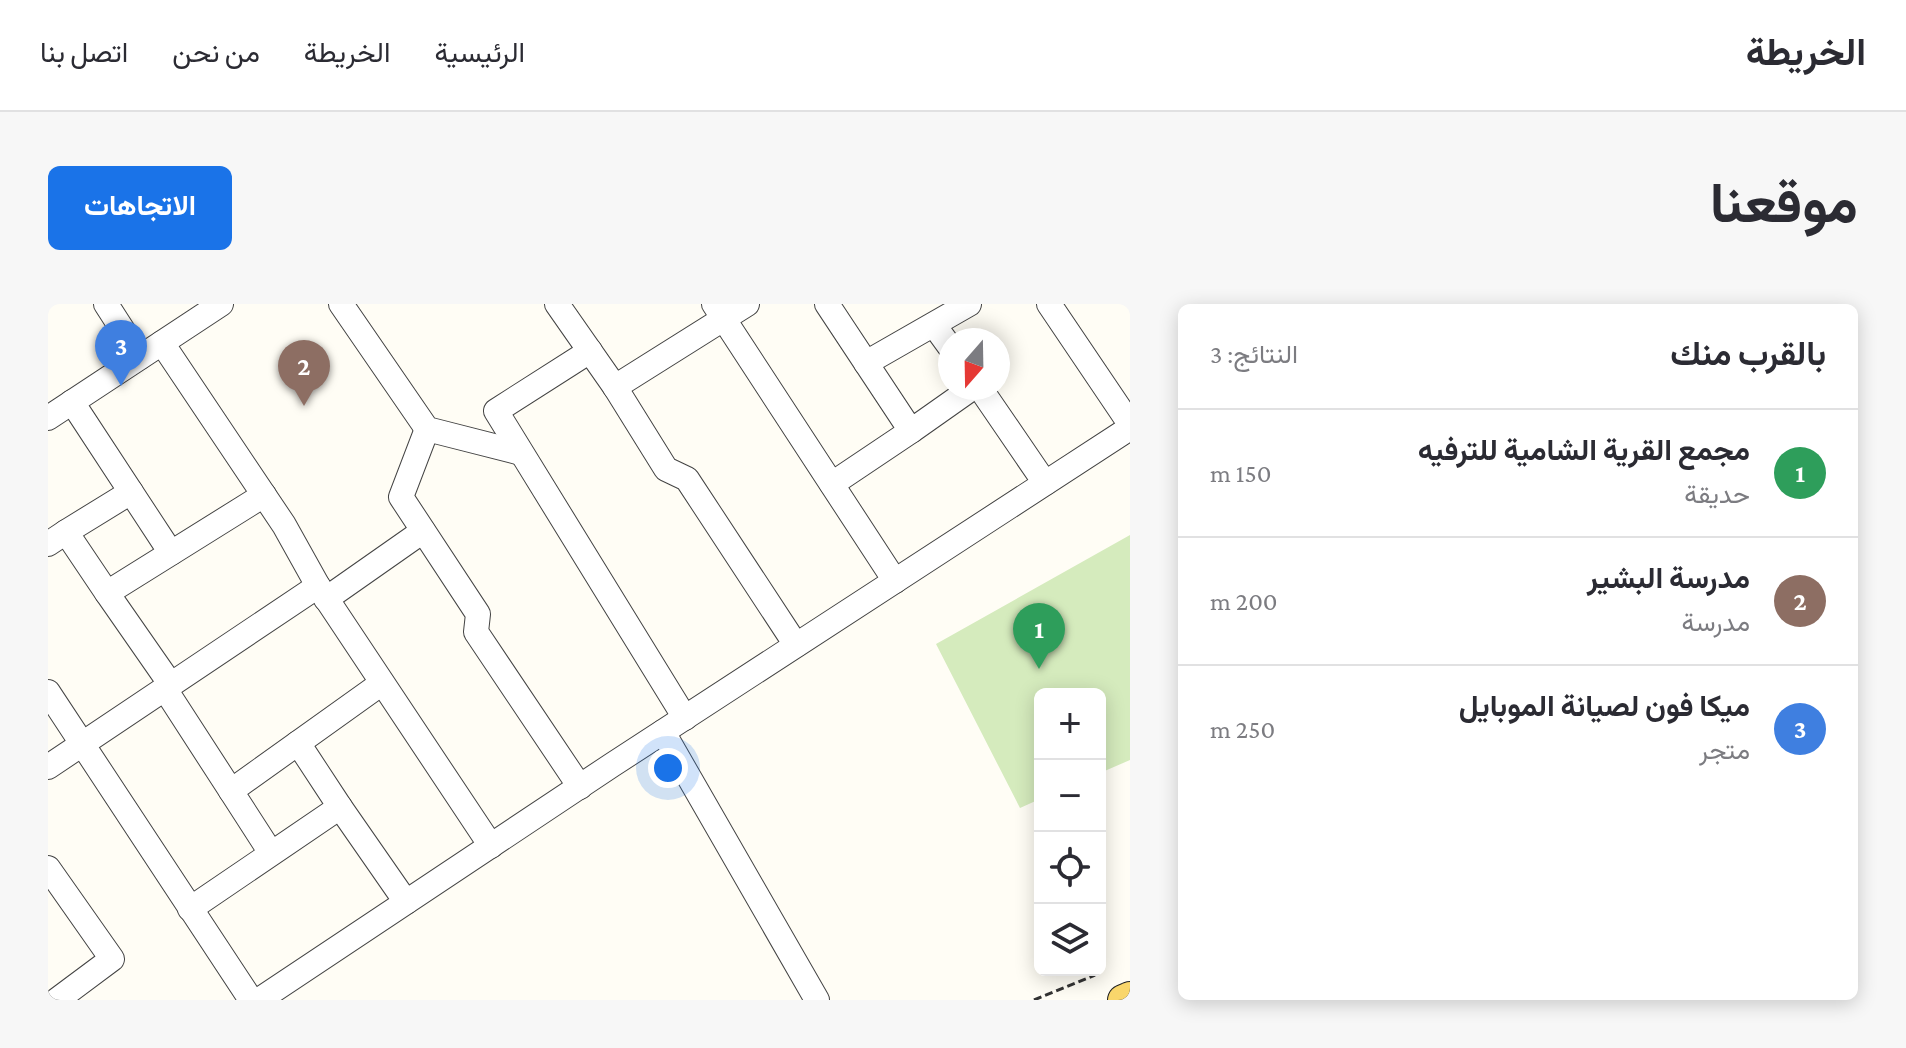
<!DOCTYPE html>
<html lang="ar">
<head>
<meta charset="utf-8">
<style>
  body { margin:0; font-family:"Crimson Pro",Vazirmatn,serif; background:#f7f7f7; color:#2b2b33; direction:rtl }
  .controls { position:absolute; right:24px; bottom:24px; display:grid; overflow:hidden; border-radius:12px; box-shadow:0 4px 20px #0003 }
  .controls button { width:72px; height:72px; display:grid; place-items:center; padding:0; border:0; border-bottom:2px solid #e1e1e2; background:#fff; color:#2b2b33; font:40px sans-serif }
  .compass { position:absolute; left:890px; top:24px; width:72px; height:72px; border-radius:50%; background:#fff; box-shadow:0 4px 20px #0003; rotate:200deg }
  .you { position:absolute; left:620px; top:464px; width:28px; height:28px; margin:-20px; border:6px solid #fff; border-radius:50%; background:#1a73e8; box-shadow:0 0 0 12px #1a73e833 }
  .badge { display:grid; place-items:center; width:52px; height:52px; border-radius:50%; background:#1a73e8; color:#fff; font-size:26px; font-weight:700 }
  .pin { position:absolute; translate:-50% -66px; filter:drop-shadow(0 2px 4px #0008) }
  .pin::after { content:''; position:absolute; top:42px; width:28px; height:24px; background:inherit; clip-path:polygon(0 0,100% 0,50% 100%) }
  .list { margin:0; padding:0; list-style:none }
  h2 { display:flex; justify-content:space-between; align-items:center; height:104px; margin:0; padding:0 32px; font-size:34px }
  h2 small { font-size:26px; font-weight:400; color:#7c7c81 }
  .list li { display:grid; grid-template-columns:52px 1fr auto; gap:24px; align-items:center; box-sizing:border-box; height:128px; padding:0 32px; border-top:2px solid #e1e1e2 }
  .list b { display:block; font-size:30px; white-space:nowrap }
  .list p { margin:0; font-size:26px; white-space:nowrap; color:#7c7c81 }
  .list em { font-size:26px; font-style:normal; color:#7c7c81 }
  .icon { flex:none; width:44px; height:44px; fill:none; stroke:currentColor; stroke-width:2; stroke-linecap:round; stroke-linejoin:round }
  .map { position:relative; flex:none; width:1082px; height:696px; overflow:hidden; direction:ltr; border-radius:12px }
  header { display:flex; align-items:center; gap:48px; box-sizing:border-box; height:112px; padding:0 40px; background:#fff; border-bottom:2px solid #e1e1e2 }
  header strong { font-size:38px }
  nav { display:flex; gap:44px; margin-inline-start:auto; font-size:28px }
  .intro { display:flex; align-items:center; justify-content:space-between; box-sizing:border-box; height:192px; padding:0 48px }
  h1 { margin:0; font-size:56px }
  .button { padding:20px 36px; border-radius:12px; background:#1a73e8; color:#fff; font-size:28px; font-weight:700 }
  main { display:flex; gap:48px; padding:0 48px }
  aside { flex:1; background:#fff; border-radius:12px; box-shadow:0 4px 20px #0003 }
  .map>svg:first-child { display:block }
  .green { fill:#d5ebbd }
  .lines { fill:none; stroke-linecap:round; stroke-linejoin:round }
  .minor-casing { stroke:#444; stroke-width:26 }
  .major-casing { stroke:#222; stroke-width:32 }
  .path { stroke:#333; stroke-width:3; stroke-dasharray:8 4; stroke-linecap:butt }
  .minor { stroke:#fff; stroke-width:24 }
  .major { stroke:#f9d66b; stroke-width:30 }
</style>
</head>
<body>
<header>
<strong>الخريطة</strong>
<nav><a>الرئيسية</a><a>الخريطة</a><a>من نحن</a><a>اتصل بنا</a></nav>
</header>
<div class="intro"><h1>موقعنا</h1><a class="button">الاتجاهات</a></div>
<main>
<aside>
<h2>بالقرب منك<small>النتائج: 3</small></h2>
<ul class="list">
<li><span class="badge" style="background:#2e9e5b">1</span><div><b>مجمع القرية الشامية للترفيه</b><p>حديقة</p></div><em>150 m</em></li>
<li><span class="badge" style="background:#8d6e63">2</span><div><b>مدرسة البشير</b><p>مدرسة</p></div><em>200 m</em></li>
<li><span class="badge" style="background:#3f7fe0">3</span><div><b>ميكا فون لصيانة الموبايل</b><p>متجر</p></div><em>250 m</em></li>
</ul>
</aside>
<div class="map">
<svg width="1082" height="696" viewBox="0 0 1082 696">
  <rect width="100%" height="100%" fill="#fffdf5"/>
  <path class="green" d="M1082,231V456L1052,469V390H992V495L972,504L888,340Z"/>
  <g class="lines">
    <defs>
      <g id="minor">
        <path d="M58,0L92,53"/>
        <path d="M293,0L379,125L473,149"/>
        <path d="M509,0L567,83L618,165L639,175L748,341"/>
        <path d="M666,0L847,277"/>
        <path d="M779,0L863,127L924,84"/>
        <path d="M1001,0L1082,120"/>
        <path d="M886,21L902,43"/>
        <path d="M114,39L236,221L270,282L443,542"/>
        <path d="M542,47L448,107L637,414"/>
        <path d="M818,59L921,0"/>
        <path d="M567,83L699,0"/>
        <path d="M932,84L997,179"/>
        <path d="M24,98L123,249"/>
        <path d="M0,114L173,0"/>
        <path d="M379,125L353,193L430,310L428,328L532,483"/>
        <path d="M784,180L863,127"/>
        <path d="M18,228L83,188"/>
        <path d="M0,240L18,228L59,289"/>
        <path d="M278,295L375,227"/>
        <path d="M123,381L59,289L216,191"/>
        <path d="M117,385L183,487"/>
        <path d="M0,388L203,696"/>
        <path d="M615,428L769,696"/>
        <path d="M250,439L292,503"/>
        <path d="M0,463L270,282"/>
        <path d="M223,549L183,487L334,379"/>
        <path d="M0,564L64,655L9,696"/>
        <path d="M142,605L292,503L358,598"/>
        <path d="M211,696L564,461L1082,124"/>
      </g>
      <path id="major" d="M1075,696L1082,693"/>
    </defs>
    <use href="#minor" class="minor-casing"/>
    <use href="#major" class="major-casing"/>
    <path class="path" d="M986,696L1047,671"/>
    <use href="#minor" class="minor"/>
    <use href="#major" class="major"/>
  </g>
</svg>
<div class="controls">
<button>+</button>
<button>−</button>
<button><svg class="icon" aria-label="locate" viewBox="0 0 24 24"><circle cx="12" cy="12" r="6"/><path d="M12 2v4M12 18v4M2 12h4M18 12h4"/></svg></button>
<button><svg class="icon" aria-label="layers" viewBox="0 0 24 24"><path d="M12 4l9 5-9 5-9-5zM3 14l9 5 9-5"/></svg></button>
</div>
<svg class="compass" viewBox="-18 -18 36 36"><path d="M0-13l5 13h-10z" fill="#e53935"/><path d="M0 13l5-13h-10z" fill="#7c7c81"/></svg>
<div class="you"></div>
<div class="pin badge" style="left:991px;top:365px;background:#2e9e5b">1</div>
<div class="pin badge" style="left:256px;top:102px;background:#8d6e63">2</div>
<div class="pin badge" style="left:73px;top:82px;background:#3f7fe0">3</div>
</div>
</main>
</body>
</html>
